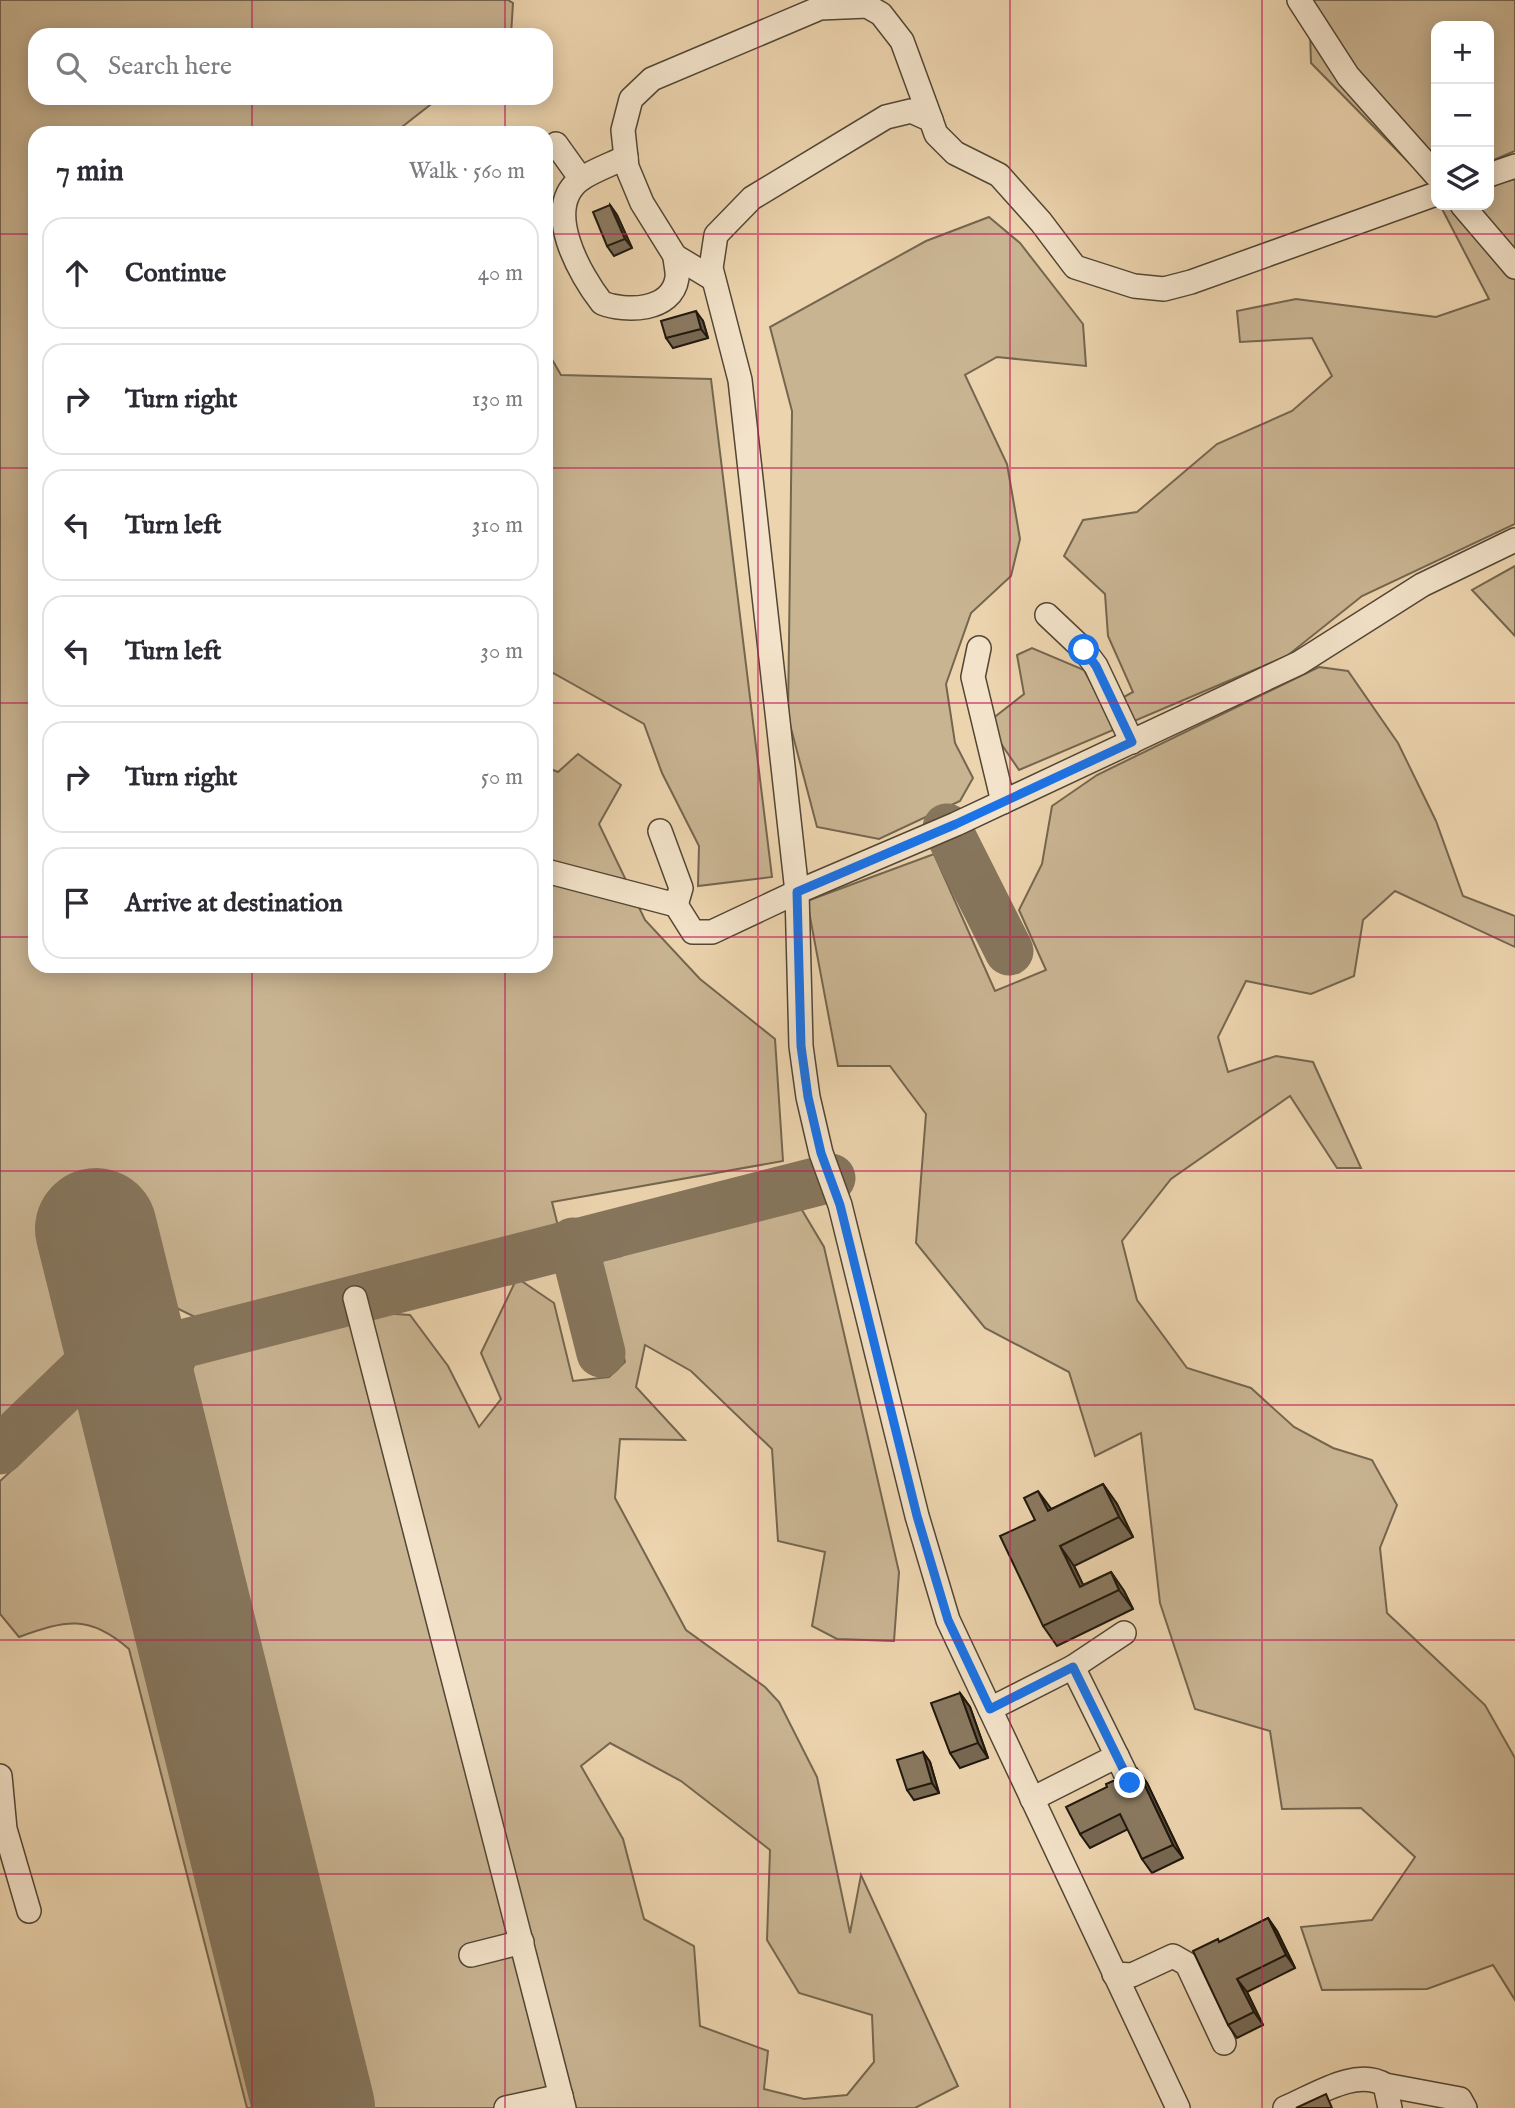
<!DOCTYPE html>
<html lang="en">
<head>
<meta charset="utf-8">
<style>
  body { margin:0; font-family:"IM FELL English",serif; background:#f2f2f3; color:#2b2b33 }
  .controls { position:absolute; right:21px; top:21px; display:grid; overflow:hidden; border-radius:14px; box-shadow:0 4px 18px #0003 }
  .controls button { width:63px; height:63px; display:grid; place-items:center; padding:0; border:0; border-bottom:2px solid #e1e1e2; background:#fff; color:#2b2b33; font:35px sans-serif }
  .stop { position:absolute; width:21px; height:21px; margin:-16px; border:5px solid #1a73e8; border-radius:50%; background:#fff }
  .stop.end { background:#1a73e8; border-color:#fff; box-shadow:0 2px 7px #0008 }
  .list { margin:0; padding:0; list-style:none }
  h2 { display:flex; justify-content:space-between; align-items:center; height:91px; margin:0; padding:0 28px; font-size:30px }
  h2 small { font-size:23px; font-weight:400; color:#7c7c81 }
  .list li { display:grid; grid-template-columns:46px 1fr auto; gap:21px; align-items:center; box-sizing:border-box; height:112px; margin:0 14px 14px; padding:0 14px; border:2px solid #e1e1e2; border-radius:21px }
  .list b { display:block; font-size:26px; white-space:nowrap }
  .list em { font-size:23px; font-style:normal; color:#7c7c81 }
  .icon { flex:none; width:38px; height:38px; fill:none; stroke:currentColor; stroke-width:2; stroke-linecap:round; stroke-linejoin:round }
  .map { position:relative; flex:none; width:1515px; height:2108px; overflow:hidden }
  .search { position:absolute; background:#fff; box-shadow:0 4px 18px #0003; left:28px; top:28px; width:525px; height:77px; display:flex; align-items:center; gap:18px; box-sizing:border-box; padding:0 24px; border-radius:21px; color:#7c7c81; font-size:26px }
  .panel { position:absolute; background:#fff; box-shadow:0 4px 18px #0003; left:28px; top:126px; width:525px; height:847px; border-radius:21px }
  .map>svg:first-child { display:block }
  .green { fill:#c9b492; stroke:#74664f; stroke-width:2; fill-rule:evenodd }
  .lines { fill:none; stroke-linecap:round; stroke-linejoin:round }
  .taxiway { stroke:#86765d; stroke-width:49 }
  .runway { stroke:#86765d; stroke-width:122 }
  .minor-casing { stroke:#524634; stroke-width:26 }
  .minor { stroke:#f3e3ca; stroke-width:23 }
  .wall { fill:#776853; stroke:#1f170c; stroke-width:2 }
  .shaded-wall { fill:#615543; stroke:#1f170c; stroke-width:2 }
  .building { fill:#8a7960; stroke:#1f170c; stroke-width:2 }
  .route { stroke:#1a73e8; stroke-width:9 }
  .grid { fill:none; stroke:#c2185b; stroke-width:2; stroke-opacity:0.55 }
</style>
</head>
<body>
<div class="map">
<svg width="1515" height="2108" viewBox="0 0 1515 2108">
  <rect width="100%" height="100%" fill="#ecd4ae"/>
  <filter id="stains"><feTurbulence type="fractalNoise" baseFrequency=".00286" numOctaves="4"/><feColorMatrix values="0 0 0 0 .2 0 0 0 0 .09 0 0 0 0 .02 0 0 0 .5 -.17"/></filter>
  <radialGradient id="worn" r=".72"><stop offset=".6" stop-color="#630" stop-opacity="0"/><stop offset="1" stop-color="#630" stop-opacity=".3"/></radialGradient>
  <g class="green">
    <path d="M0,0H508L513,3L511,35H35V98H439L398,130L399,133H35V966H546V767L558,772L578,754L621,785L599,824L645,920L700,979L775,1039L783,1161L552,1202L558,1226L197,1318L160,1300L135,1211L53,1231L82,1353L6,1429H0Z"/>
    <path d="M1309,0H1515V151L1489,162V26H1436V184L1432,186L1311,63Z"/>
    <path d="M1515,179V524L1362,596L1287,656L1019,770L987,723L1024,694L1017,655L1032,648L1084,670L1104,708L1133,692L1108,636L1105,594L1064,556L1083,520L1137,512L1217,444L1292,411L1332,376L1312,338L1240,342L1237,311L1296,299L1436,317L1489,299L1440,205H1489V186Z"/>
    <path d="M989,217L1020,243L1083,324L1086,366L997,357L965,375L1007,464L1020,539L1011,576L971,613L946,684L955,743L973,778L960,801L879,839L817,827L788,717L792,411L770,327L926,241Z"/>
    <path d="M546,349L561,375L711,379L772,877L698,886L699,846L662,773L644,724L546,669Z"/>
    <path d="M1515,566V636L1472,590Z"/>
    <path d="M1319,667L1348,671L1398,743L1436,821L1463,896L1515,916V947L1395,891L1363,920L1354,976L1311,994L1246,981L1218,1037L1228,1072L1276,1056L1313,1062L1361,1168H1337L1290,1096L1171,1179L1122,1241L1137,1300L1187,1368L1251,1388L1294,1427L1333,1448L1372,1460L1397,1505L1380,1548L1387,1613L1485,1705L1515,1758V2000L1493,1965L1427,1989L1322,1990L1301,1927L1372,1920L1415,1857L1361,1808L1282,1809L1270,1731L1195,1709L1160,1603L1141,1433L1095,1456L1069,1372L985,1328L916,1243L926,1114L890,1066H838L807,901L934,854L995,991L1046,970L1019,910L1042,864L1052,806L1097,775Z"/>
    <path d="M749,1204L799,1205L824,1247L899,1572L894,1641L837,1639L812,1626L825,1552L778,1541L772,1449L691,1371L645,1345L636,1387L685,1440L620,1439L615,1498L686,1630L765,1687L779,1702L817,1777L850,1933L861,1875L958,2086L915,2108H358L181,1396L197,1358L315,1333L338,1310L410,1315L448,1366L479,1427L501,1399L481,1353L517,1278L554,1303L573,1381L609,1377L625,1362L618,1331L596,1298L594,1263L622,1256L629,1241ZM610,1743L681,1781L770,1850L767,1940L799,1993L872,2015L874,2062L847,2095L804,2099L764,2089L768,2051L700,2026L694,1946L644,1919L623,1839L581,1766Z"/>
    <path d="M93,1401L269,2108H247L129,1649C89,1614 66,1620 19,1637L0,1614V1481L12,1470L18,1450L70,1403Z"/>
  </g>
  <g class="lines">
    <g class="taxiway">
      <path d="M947,828L1009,951"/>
      <path d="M573,1242L601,1353"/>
      <path d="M0,1450L84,1369L831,1178"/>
    </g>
    <path class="runway" d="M96,1229L314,2108"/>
    <defs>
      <g id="minor">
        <path d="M1299,0L1348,76L1436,175"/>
        <path d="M556,144L581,179"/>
        <path d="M626,157C612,164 594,170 581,179C541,207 580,275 602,303C625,312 672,312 677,278C678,272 675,262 675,256"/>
        <path d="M1489,175L1515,166"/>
        <path d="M1462,205L1515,267"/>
        <path d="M713,279L675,256L642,203L627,167L623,130L631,99L652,79L820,8L867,6L881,14L902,41L931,120"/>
        <path d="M1047,615L1084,650L1096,666L1132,742"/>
        <path d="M979,648L973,677L1003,802"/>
        <path d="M660,831L681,888L676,905"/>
        <path d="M546,871L676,905L693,932H712L797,892L956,824L1299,663L1422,585L1515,540"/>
        <path d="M355,1298L564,2108"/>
        <path d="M1073,1667L1124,1633"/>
        <path d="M990,1709L1073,1667L1117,1756L1032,1799"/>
        <path d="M1117,1756L1130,1783"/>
        <path d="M0,1776L5,1829L29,1911"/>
        <path d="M471,1955L522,1942"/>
        <path d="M1114,1974L1132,1975L1173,1956L1187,1964L1224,2043"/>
        <path d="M1385,2085L1460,2099L1465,2108"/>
        <path d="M506,2108L561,2096"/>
        <path d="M1178,2108L948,1620L917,1516L840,1205L821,1153L808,1097L801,1046L797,892L740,380L711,268L716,235L752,198L886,117L911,111L931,120L936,134L955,153L999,175L1041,222L1075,267L1134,286L1164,289L1191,282L1436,194"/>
        <path d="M1285,2108C1314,2096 1356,2067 1385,2085L1390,2108"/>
      </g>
    </defs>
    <use href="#minor" class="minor-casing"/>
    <use href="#minor" class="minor"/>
  </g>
  <g class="wall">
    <path d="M610,205L617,215L632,248L614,256L607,246Z"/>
    <path d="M703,321L708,338L673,348L666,338Z"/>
    <path d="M1103,1484L1117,1504L1133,1537L1074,1566L1083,1585L1111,1572L1124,1591L1133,1609L1057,1646L1043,1626L1035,1520L1051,1509Z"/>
    <path d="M960,1693L970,1707L988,1758L960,1768L950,1753Z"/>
    <path d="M923,1752L930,1762L939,1793L914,1800L907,1790Z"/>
    <path d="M1137,1769L1147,1783L1183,1858L1152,1873L1142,1859L1128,1829L1090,1848L1080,1834Z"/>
    <path d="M1268,1918L1277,1931L1295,1968L1247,1992L1263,2025L1237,2038L1228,2025L1220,1942Z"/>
  </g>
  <g class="shaded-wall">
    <path d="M610,205L617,215L632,248L625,239Z"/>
    <path d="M696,311L703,321L708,338L701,329Z"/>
    <path d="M1103,1484L1117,1504L1133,1537L1119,1517Z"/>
    <path d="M1038,1491L1052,1510L1048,1511Z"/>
    <path d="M1060,1546L1074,1566L1092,1603L1080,1587Z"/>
    <path d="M1111,1572L1124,1591L1133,1609L1119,1590Z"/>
    <path d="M960,1693L970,1707L988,1758L978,1743Z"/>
    <path d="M923,1752L930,1762L939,1793L932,1783Z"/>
    <path d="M1137,1769L1147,1783L1183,1858L1173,1845Z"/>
    <path d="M1268,1918L1277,1931L1295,1968L1286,1955Z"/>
    <path d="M1237,1979L1247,1992L1263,2025L1254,2012Z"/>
  </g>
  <g class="building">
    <path d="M610,205L625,239L607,246L593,212Z"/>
    <path d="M696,311L701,329L666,338L661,321Z"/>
    <path d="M1103,1484L1119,1517L1060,1546L1080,1587L1111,1572L1119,1590L1043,1626L1000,1536L1035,1520L1024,1498L1038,1491L1048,1511Z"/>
    <path d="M960,1693L978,1743L950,1753L931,1703Z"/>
    <path d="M923,1752L932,1783L907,1790L897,1760Z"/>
    <path d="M1137,1769L1173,1845L1142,1859L1120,1814L1080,1834L1066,1807L1107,1787L1106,1784L1113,1781H1127Z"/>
    <path d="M1268,1918L1286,1955L1237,1979L1254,2012L1228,2025L1193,1951L1218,1939L1219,1942Z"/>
    <path d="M1326,2094L1332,2108H1296Z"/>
  </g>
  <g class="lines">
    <path class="route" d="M1084,650L1096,666L1132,742L956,824L797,892L801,1046L808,1097L821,1153L840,1205L917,1516L948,1620L990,1709L1073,1667L1130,1783"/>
  </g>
  <path class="grid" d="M252,0V35M505,0V35M758,0V2108M1010,0V2108M1262,0V2108M252,98V133M505,98V133M0,234H35M546,234H1515M0,468H35M546,468H1515M0,703H35M546,703H1515M0,937H35M546,937H1515M252,966V2108M505,966V2108M0,1171H1515M0,1405H1515M0,1640H1515M0,1874H1515"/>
  <rect width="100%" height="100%" filter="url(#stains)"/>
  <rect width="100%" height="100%" fill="url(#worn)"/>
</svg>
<div class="controls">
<button>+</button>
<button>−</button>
<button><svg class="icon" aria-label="layers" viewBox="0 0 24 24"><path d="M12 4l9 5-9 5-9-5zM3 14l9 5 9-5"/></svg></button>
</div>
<div class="stop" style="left:1084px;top:650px"></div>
<div class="stop end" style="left:1130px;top:1783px"></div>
<div class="search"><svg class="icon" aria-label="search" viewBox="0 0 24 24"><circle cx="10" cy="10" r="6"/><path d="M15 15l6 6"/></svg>Search here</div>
<section class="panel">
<h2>7 min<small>Walk · 560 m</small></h2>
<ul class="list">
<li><svg class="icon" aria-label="ahead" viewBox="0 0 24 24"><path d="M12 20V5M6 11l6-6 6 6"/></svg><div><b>Continue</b></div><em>40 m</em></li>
<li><svg class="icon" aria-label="right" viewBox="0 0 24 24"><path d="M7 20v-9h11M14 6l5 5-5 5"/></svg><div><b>Turn right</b></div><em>130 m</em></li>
<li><svg class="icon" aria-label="left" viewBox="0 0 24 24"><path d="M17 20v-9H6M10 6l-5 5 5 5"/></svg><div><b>Turn left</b></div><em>310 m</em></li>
<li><svg class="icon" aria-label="left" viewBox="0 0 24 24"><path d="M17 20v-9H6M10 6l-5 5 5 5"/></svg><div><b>Turn left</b></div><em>30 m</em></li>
<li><svg class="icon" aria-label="right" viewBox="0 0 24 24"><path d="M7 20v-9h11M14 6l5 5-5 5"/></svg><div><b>Turn right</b></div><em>50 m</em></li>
<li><svg class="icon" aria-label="arrive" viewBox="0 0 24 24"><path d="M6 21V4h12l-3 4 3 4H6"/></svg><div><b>Arrive at destination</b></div></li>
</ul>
</section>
</div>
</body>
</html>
